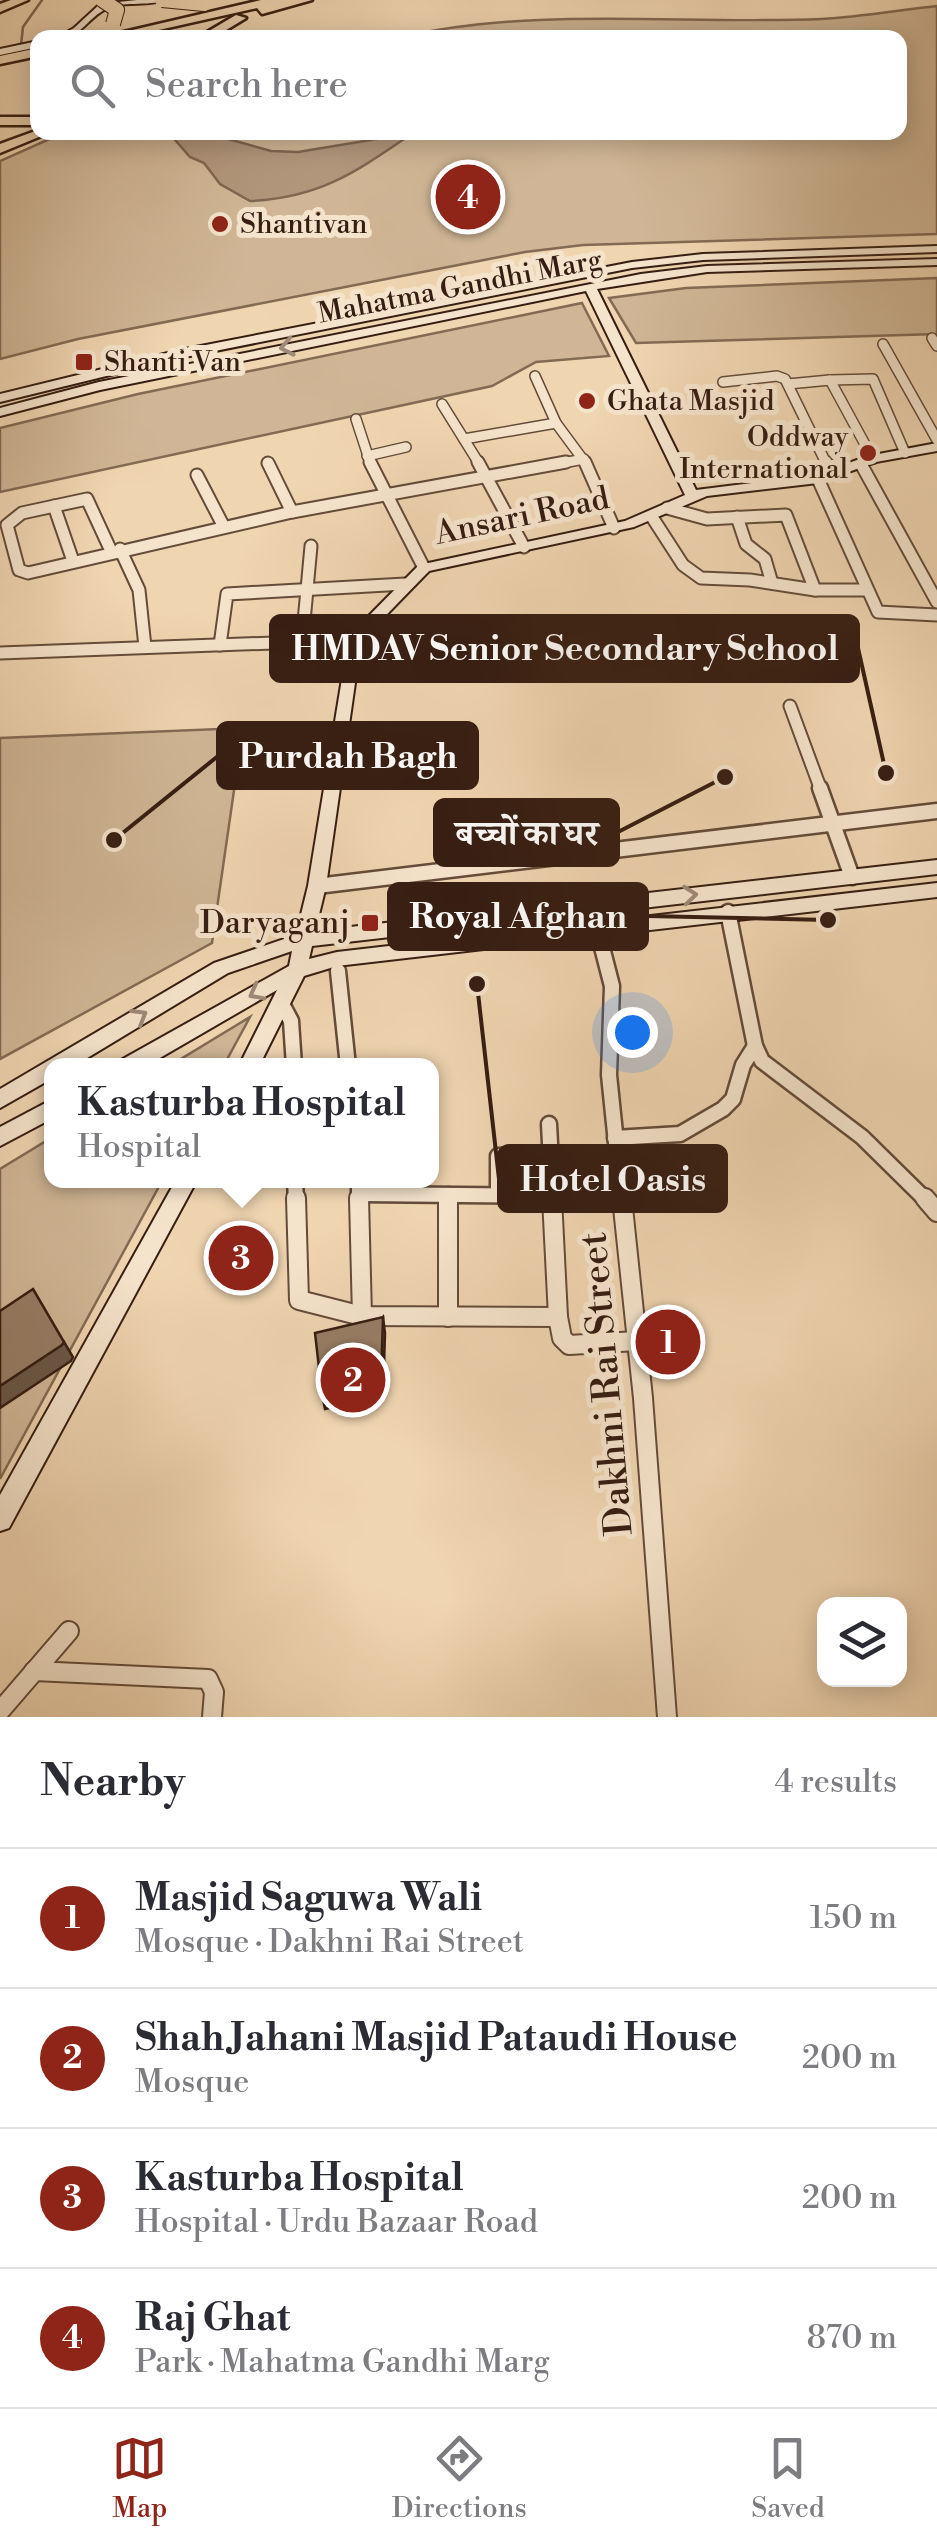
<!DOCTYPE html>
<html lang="en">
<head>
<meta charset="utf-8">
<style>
  body { margin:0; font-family:"Libre Bodoni","Noto Serif Devanagari",serif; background:#f7f7f7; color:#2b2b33 }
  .controls { position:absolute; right:30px; bottom:30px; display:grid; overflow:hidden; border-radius:20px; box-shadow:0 5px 25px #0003 }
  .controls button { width:90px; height:90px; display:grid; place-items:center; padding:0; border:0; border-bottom:2px solid #e1e1e2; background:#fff; color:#2b2b33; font:50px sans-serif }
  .you { position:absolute; left:632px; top:1032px; width:35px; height:35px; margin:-25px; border:8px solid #fff; border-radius:50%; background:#1a73e8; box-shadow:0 0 0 15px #1a73e833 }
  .badge { display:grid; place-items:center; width:65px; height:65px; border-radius:50%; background:#8f2418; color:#fff; font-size:32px; font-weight:700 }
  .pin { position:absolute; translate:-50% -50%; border:5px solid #fff; box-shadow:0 2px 10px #0006 }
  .popup { position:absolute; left:44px; top:1058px; width:395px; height:130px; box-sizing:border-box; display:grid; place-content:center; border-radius:20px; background:#fff; filter:drop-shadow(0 2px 8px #0005); font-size:32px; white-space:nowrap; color:#7c7c81 }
  .popup b { font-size:38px; color:#2b2b33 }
  .popup::after { content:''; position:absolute; left:50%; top:100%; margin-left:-20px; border:20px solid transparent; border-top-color:#fff }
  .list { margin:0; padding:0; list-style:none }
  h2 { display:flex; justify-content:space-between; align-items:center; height:130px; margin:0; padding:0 40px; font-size:42px }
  h2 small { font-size:32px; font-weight:400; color:#7c7c81 }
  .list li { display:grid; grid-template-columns:65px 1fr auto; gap:30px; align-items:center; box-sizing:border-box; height:140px; padding:0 40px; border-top:2px solid #e1e1e2 }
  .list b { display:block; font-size:38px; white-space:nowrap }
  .list p { margin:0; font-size:32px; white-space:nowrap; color:#7c7c81 }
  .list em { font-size:32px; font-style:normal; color:#7c7c81 }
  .icon { flex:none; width:55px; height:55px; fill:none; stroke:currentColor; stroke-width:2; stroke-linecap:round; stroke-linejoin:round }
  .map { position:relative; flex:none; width:937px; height:1717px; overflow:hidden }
  .search { position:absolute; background:#fff; box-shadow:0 5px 25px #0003; left:30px; right:30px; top:30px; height:110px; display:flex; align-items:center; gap:25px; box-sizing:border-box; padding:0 35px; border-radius:20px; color:#7c7c81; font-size:38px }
  .sheet { height:690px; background:#fff }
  nav { display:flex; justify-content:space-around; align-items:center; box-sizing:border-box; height:140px; border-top:2px solid #e1e1e2; background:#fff; font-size:28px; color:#7c7c81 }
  nav a { display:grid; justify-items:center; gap:5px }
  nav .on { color:#8f2418 }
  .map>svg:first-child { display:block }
  .green { fill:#d0b696; stroke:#836a54; stroke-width:2.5 }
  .water { fill:#b1967b; stroke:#806651; stroke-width:2.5 }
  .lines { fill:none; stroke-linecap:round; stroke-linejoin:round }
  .stream { stroke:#806651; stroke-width:2.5 }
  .street-far3-casing { stroke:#644b3a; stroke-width:12 }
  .street-far2-casing { stroke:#644b3a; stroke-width:15 }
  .street-far1-casing { stroke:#644b3a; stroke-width:19 }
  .street-casing { stroke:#644b3a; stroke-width:22 }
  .secondary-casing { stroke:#361d12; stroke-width:4 }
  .highway-casing { stroke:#361d12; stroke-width:5 }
  .street-far3 { stroke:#f5e4cc; stroke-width:9 }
  .street-far2 { stroke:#f5e4cc; stroke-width:11 }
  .street-far1 { stroke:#f5e4cc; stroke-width:14 }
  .street { stroke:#f5e4cc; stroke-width:18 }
  .secondary { fill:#f5e4cc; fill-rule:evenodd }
  .highway { fill:#f0d5b1; fill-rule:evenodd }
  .highway-bridge-casing { stroke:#361d12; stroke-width:16; stroke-linecap:butt }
  .highway-bridge { stroke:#f0d5b1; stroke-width:14 }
  .shaded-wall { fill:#6a5847; stroke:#361d12; stroke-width:2.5 }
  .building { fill:#977d65; stroke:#361d12; stroke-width:2.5 }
  .oneway { stroke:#9f8a78 }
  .poi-dot { fill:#8f2418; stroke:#f5e4cc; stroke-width:4 }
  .labels { text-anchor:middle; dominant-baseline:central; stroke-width:10; stroke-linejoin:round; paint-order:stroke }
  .far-poi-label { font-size:28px; fill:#361d12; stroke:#f5e4cc; text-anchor:start }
  .far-street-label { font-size:28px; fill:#361d12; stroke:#f5e4cc }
  .street-label { font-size:32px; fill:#361d12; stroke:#f5e4cc }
  .poi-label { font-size:32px; fill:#361d12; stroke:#f5e4cc; text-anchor:end }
  .near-street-label { font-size:38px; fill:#361d12; stroke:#f5e4cc }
  .leader { fill:none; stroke:#361d12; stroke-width:4 }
  .callout-dot { fill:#361d12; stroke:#f5e4cc; stroke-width:4 }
  .callout { fill:#361d12; stroke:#361d12; stroke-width:4 }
  .callout-label { font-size:35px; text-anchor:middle; font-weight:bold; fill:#fff }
</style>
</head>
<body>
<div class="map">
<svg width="937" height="1717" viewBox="0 0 937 1717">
  <rect width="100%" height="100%" fill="#f0d5b1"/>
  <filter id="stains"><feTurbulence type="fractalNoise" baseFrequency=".002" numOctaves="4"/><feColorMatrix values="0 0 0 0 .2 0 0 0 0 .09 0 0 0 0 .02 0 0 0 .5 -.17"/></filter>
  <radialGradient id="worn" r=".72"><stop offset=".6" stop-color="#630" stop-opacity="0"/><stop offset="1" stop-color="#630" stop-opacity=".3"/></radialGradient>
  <g class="green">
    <path d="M937,6V234L583,245L525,252L78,339L0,359V161L65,132H900V38L401,37C538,6 682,25 822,19C860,17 899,10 937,6Z"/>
    <path d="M937,278V334L636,343L609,298L686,288Z"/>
    <path d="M582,303L609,356L536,362L492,386L0,492V428L138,394Z"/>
    <path d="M243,728L212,943L0,1059V738Z"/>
    <path d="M250,1017L224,1065H171Z"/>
    <path d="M51,1138V1180L162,1181L0,1479V1169Z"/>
  </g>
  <path class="water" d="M169,133H207L271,151L298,152L413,133C357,171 321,198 250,201L220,184L204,163L190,157Z"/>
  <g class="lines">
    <path class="stream" d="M21,45L23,27L42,0"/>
    <defs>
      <g id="street-far3">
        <path d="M932,338L937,346"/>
        <path d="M883,344L937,440"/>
        <path d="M535,376L556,423L587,465"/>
        <path d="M830,380L873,379L905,453"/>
        <path d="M723,382L777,376L785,379L827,465"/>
        <path d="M788,384L830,380L873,459"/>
        <path d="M442,404L480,465"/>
        <path d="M356,419L371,465"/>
        <path d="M464,439L556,423"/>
        <path d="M367,456L406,447"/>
        <path d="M552,465L584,459"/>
      </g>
      <g id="street-far2">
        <path d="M370,462L424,568"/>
        <path d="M478,462L524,547"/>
        <path d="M585,462L614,528"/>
        <path d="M826,462L832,475"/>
        <path d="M268,463L292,512"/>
        <path d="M861,464L937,602"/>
        <path d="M197,475L224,527"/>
        <path d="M818,479L878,612L937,615"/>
        <path d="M54,506L73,561"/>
        <path d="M667,508L707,519L786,515L815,590"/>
        <path d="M652,517L683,565L701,578L750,580L815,590H866"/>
        <path d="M737,517L746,544L765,559L772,583"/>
        <path d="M120,549L139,590L145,647"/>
        <path d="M111,551L87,499L22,513L7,525L19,570L28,573L292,512L566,462"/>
        <path d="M302,643L311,546"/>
        <path d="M220,645L227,594L405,584"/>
        <path d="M0,653L354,640"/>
        <path d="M790,706L821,790"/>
      </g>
      <g id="street-far1">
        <path d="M820,788L852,877"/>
        <path d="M317,886L937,811"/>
        <path d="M728,912L755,1046L762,1061L862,1137L927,1201"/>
        <path d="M597,928L612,986L609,1075L622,1201"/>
        <path d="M338,971L348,1066"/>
        <path d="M282,1004L291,1021L294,1066"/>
        <path d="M549,1124L553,1201"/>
        <path d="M615,1138L680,1134L723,1109L733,1099L743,1065L755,1046"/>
        <path d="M295,1180L296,1201"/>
        <path d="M359,1180V1201"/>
        <path d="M360,1194L552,1196"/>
        <path d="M448,1195V1201"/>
        <path d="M498,1195V1156L550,1154"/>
      </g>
      <g id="street">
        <path d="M296,1198L299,1300L362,1316L558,1317L552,1198"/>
        <path d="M359,1198L362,1316"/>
        <path d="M448,1198V1317"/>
        <path d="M622,1198L643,1398L667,1717"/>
        <path d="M925,1198L937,1212"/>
        <path d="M558,1317L562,1338L569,1345L637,1341"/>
        <path d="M34,1671L208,1679L214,1692L212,1717"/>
        <path d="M0,1711L69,1631"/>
      </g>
      <g id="secondary">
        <path d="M137,0H166C148,7 120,0 104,10C85,21 81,38 57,38L74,28L100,4Z"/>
        <path d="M38,41V47L0,55V49Z"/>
        <path d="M937,246V252L703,260L632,268L180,358L0,402V394L180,350L632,262L703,254Z"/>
        <path d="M937,259V265L707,272L597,289L696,490L816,475L868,456L937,443V451L876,462L818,483L707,496L634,527L429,571L361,641L326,886L315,931L937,860V874L312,946L309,959L337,952L937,883V897L337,966L304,976L259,1066H239L277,990L146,1066H118L121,1060L289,966L292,951L228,973L74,1066H51V1079L0,1108V1089L214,963L296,935L308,886L349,636L419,565L625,521L685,495L586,291L100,390L0,416V408L99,382L641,274L707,266Z"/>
        <path d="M51,1100V1119L0,1146V1127Z"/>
        <path d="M176,1180H197L9,1528L0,1531V1495Z"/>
      </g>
      <g id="highway">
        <path d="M11,0H28L0,12V4Z"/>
        <path d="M261,0H312L262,14L257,8L123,38H98Z"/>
        <path d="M236,15L246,18L213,38H197Z"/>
        <path d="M38,48V56L0,64V56Z"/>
        <rect x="0" y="117" width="38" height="8"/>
        <path d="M38,130L51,132L0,153V144Z"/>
      </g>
    </defs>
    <use href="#street-far3" class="street-far3-casing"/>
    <use href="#street-far2" class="street-far2-casing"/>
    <use href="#street-far1" class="street-far1-casing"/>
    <use href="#street" class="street-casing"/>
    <use href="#secondary" class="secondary-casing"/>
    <use href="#highway" class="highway-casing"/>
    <use href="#street-far3" class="street-far3"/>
    <use href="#street-far2" class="street-far2"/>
    <use href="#street-far1" class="street-far1"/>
    <use href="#street" class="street"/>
    <use href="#secondary" class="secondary"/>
    <use href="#highway" class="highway"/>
    <defs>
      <g id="highway-bridge">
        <path d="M102,0L117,10L113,24"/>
        <path d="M162,0L204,4"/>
      </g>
    </defs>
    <use href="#highway-bridge" class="highway-bridge-casing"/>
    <use href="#highway-bridge" class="highway-bridge"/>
  </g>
  <g class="shaded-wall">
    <path d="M383,1317L385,1333L383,1396L325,1409L322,1394Z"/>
    <path d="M64,1342L73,1357L71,1361L0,1408V1386Z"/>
  </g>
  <g class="building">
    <path d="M33,1289L64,1342L62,1345L0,1386V1311Z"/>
    <path d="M383,1317L381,1381L322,1394L315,1333Z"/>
  </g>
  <defs><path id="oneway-chevron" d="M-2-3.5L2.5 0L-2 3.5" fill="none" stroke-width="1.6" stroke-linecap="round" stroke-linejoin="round" transform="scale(2.5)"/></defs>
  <g class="oneway">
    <use href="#oneway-chevron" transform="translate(287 347) rotate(169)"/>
    <use href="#oneway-chevron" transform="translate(690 895) rotate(-6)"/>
    <use href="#oneway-chevron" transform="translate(256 993) rotate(152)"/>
    <use href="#oneway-chevron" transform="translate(140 1016) rotate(-31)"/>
  </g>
  <g class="poi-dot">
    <circle cx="220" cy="224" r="10"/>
    <rect x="74" y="352" width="20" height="20" rx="5"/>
    <circle cx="587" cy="401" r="10"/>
    <circle cx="868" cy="453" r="10"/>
    <rect x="360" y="913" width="20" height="20" rx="5"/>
  </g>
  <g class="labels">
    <g class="far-poi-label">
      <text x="240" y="224">Shantivan</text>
      <text x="104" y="362">Shanti Van</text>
      <text x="607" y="401">Ghata Masjid</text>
      <text x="848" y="437" text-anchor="end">Oddway<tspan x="848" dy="32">International</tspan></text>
    </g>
    <g class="far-street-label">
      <text transform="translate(460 287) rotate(-11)">Mahatma Gandhi Marg</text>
    </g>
    <g class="street-label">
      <text transform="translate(522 516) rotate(-12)">Ansari Road</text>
    </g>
    <g class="poi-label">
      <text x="350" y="923">Daryaganj</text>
    </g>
    <g class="near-street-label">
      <text transform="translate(607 1384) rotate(-95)">Dakhni Rai Street</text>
    </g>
  </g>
  <path class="leader" d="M886 773L858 648M114 840L218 756M725 777L618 832M828 920L647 916M477 984L499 1179"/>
  <g class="callout-dot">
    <circle cx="886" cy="773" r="10"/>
    <circle cx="114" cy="840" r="10"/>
    <circle cx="725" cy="777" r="10"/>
    <circle cx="828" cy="920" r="10"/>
    <circle cx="477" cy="984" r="10"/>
  </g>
  <g class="callout">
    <rect x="271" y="616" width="587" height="65" rx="10"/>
    <rect x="218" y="723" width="259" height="65" rx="10"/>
    <rect x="435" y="800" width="183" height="65" rx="10"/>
    <rect x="389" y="884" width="258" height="65" rx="10"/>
    <rect x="499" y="1146" width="227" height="65" rx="10"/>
  </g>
  <g class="callout-label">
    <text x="565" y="660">HMDAV Senior Secondary School</text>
    <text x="348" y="768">Purdah Bagh</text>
    <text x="527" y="845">बच्चों का घर</text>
    <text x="518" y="928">Royal Afghan</text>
    <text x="613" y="1191">Hotel Oasis</text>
  </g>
  <rect width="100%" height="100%" filter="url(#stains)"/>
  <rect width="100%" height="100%" fill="url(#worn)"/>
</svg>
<div class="controls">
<button><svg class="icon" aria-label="layers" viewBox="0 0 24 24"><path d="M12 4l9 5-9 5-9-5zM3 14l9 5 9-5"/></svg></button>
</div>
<div class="you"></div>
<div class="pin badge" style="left:668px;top:1342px">1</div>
<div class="pin badge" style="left:353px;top:1380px">2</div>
<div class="pin badge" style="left:241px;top:1258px">3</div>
<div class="popup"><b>Kasturba Hospital</b>Hospital</div>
<div class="pin badge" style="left:468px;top:197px">4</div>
<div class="search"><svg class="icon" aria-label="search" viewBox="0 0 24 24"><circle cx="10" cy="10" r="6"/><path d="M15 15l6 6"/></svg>Search here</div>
</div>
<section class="sheet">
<h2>Nearby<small>4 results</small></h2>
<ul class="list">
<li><span class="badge">1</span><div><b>Masjid Saguwa Wali</b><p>Mosque · Dakhni Rai Street</p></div><em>150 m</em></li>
<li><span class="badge">2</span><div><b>Shah Jahani Masjid Pataudi House</b><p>Mosque</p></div><em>200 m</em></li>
<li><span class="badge">3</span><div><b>Kasturba Hospital</b><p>Hospital · Urdu Bazaar Road</p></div><em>200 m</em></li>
<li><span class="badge">4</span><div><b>Raj Ghat</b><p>Park · Mahatma Gandhi Marg</p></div><em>870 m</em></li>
</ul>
</section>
<nav>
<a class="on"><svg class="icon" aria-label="map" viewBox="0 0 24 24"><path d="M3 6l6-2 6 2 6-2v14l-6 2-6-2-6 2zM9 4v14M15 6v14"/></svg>Map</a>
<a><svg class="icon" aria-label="directions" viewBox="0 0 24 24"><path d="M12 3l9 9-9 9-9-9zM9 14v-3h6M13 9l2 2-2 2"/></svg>Directions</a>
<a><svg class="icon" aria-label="saved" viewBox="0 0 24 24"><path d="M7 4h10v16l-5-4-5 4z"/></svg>Saved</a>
</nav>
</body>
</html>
